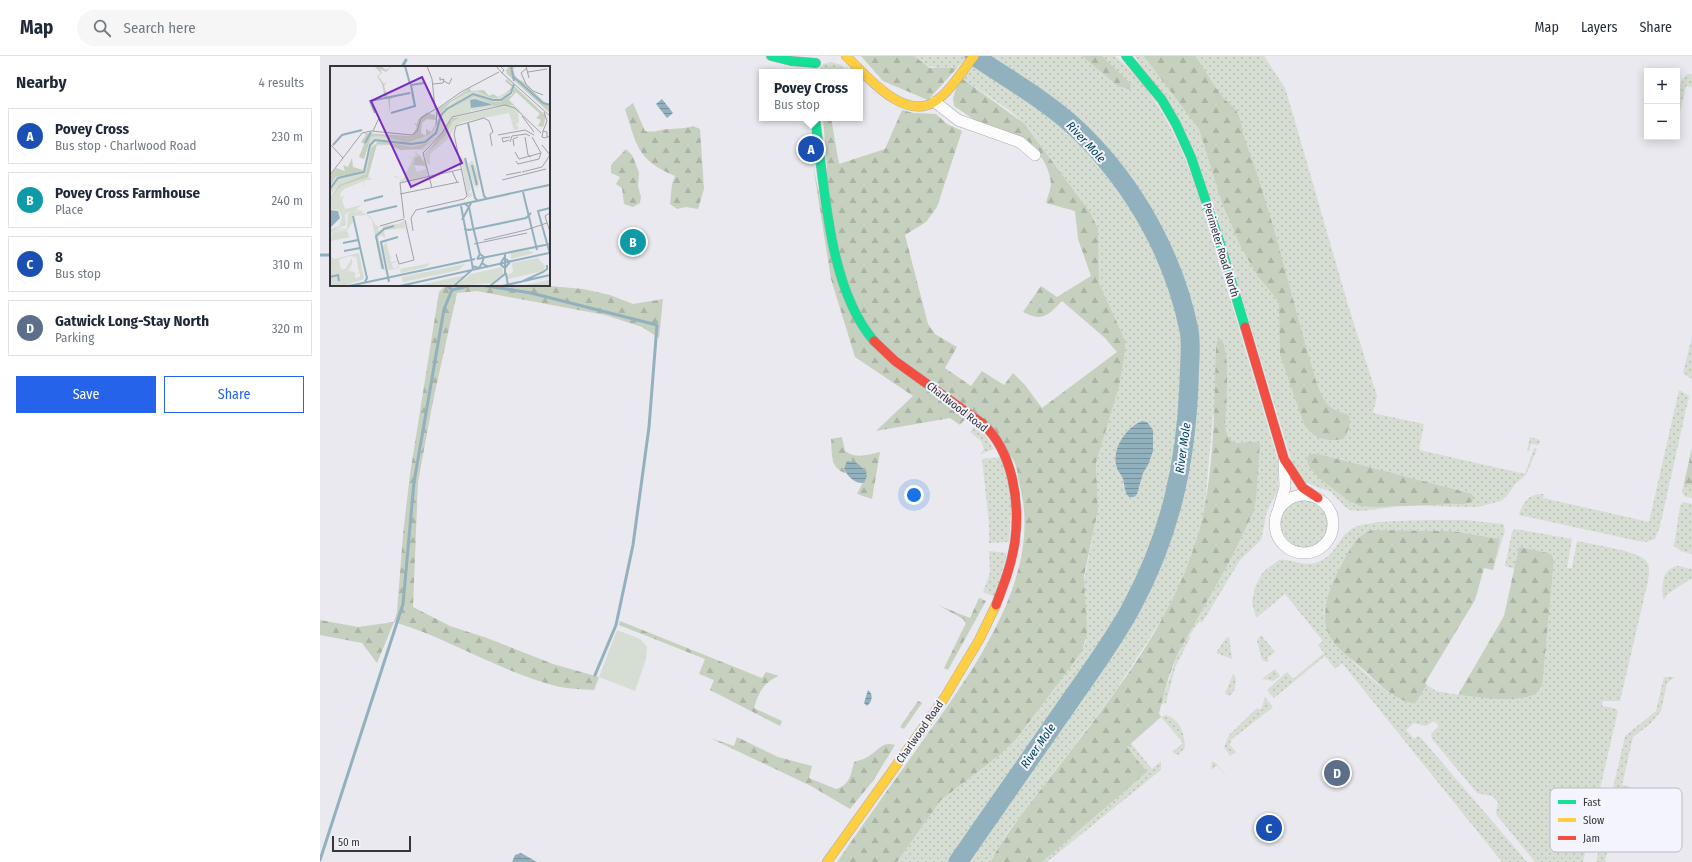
<!DOCTYPE html>
<html lang="en">
<head>
<meta charset="utf-8">
<style>
  body { margin:0; font-family:"Fira Sans Condensed",sans-serif; background:#f6f6f7; color:#1f2937 }
  .controls { position:absolute; right:12px; top:12px; display:grid; overflow:hidden; border-radius:0px; box-shadow:0 2px 10px #0003 }
  .controls button { width:36px; height:36px; display:grid; place-items:center; padding:0; border:0; border-bottom:1px solid #e0e1e3; background:#fff; color:#1f2937; font:20px sans-serif }
  .scale { position:absolute; left:12px; bottom:10px; width:79px; box-sizing:border-box; padding-left:4px; border:2px solid #35353a; border-top:0; font-size:11px; line-height:14px; white-space:nowrap; color:#35353a; -webkit-text-stroke:3px #f3f4fd; paint-order:stroke }
  .you { position:absolute; left:594px; top:439px; width:14px; height:14px; margin:-10px; border:3px solid #fff; border-radius:50%; background:#1a73e8; box-shadow:0 0 0 6px #1a73e833 }
  .badge { display:grid; place-items:center; width:26px; height:26px; border-radius:50%; background:#2563eb; color:#fff; font-size:13px; font-weight:700 }
  .pin { position:absolute; translate:-50% -50%; border:2px solid #fff; box-shadow:0 1px 4px #0006 }
  .popup { position:absolute; left:439px; top:13px; width:104px; height:52px; box-sizing:border-box; display:grid; place-content:center; border-radius:0px; background:#fff; filter:drop-shadow(0 1px 3px #0005); font-size:13px; white-space:nowrap; color:#747a83 }
  .popup b { font-size:15px; color:#1f2937 }
  .popup::after { content:''; position:absolute; left:50%; top:100%; margin-left:-8px; border:8px solid transparent; border-top-color:#fff }
  .list { margin:0; padding:0; list-style:none }
  h2 { display:flex; justify-content:space-between; align-items:center; height:52px; margin:0; padding:0 16px; font-size:17px }
  h2 small { font-size:13px; font-weight:400; color:#747a83 }
  .list li { display:grid; grid-template-columns:26px 1fr auto; gap:12px; align-items:center; box-sizing:border-box; height:56px; margin:0 8px 8px; padding:0 8px; border:1px solid #e0e1e3; border-radius:0px }
  .list b { display:block; font-size:15px; white-space:nowrap }
  .list p { margin:0; font-size:13px; white-space:nowrap; color:#747a83 }
  .list em { font-size:13px; font-style:normal; color:#747a83 }
  .actions { display:flex; gap:8px; padding:12px 16px }
  .actions a { flex:1; padding:9px 0; border:1px solid #2563eb; border-radius:0px; text-align:center; font-size:14px; color:#2563eb }
  .actions .main { background:#2563eb; color:#fff }
  .icon { flex:none; width:22px; height:22px; fill:none; stroke:currentColor; stroke-width:2; stroke-linecap:round; stroke-linejoin:round }
  .map { position:relative; flex:none; width:1372px; height:806px; overflow:hidden }
  header { display:flex; align-items:center; gap:24px; box-sizing:border-box; height:56px; padding:0 20px; background:#fff; border-bottom:1px solid #e0e1e3 }
  header strong { font-size:19px }
  nav { display:flex; gap:22px; margin-inline-start:auto; font-size:14px }
  .search { width:280px; height:36px; background:#f6f6f7; display:flex; align-items:center; gap:10px; box-sizing:border-box; padding:0 14px; border-radius:22px; color:#747a83; font-size:15px }
  main { display:flex }
  aside { flex:1; background:#fff }
  .map>svg:first-child { display:block }
  .green { fill:url(#green-dots) }
  .forest { fill:url(#forest-firs) }
  .pitch { fill:#d6ddd2 }
  .water { fill:url(#water-rules) }
  .lines { fill:none; stroke-linecap:round; stroke-linejoin:round }
  .stream { stroke:#92b1bf; stroke-width:3 }
  .river { stroke:#92b1bf; stroke-width:19 }
  .street-casing { stroke:#acacb1; stroke-width:12 }
  .fast-casing { stroke:#acacb1; stroke-width:10 }
  .slow-casing { stroke:#acacb1; stroke-width:10 }
  .jam-casing { stroke:#acacb1; stroke-width:10 }
  .street { stroke:#fcfcfd; stroke-width:11 }
  .fast { stroke:#16e098; stroke-width:9 }
  .slow { stroke:#ffcf43; stroke-width:9 }
  .jam { stroke:#f24e42; stroke-width:9 }
  .labels { text-anchor:middle; dominant-baseline:central; stroke-width:4; stroke-linejoin:round; paint-order:stroke }
  .street-label { font-size:11px; fill:#35353a; stroke:#f3f4fd }
  .water-label { font-size:12px; font-style:italic; fill:#004356; stroke:#f3f4fd }
  .inset-river { fill:none; stroke:#92b1bf; stroke-width:2 }
  .inset-road { fill:none; stroke:#a1a1a7; stroke-width:1 }
  .view { fill:#7b2cbf; fill-opacity:0.15; stroke:#7b2cbf; stroke-width:2 }
  .inset-edge { fill:none; stroke:#35353a; stroke-width:2 }
  .key { fill:#f3f4fd; stroke:#babbc2; stroke-width:1 }
  .key-label { font-size:11px; fill:#35353a }
</style>
</head>
<body>
<header>
<strong>Map</strong>
<div class="search"><svg class="icon" aria-label="search" viewBox="0 0 24 24"><circle cx="10" cy="10" r="6"/><path d="M15 15l6 6"/></svg>Search here</div>
<nav><a>Map</a><a>Layers</a><a>Share</a></nav>
</header>
<main>
<aside>
<h2>Nearby<small>4 results</small></h2>
<ul class="list">
<li><span class="badge" style="background:#1a4fb4">A</span><div><b>Povey Cross</b><p>Bus stop · Charlwood Road</p></div><em>230 m</em></li>
<li><span class="badge" style="background:#0f9aa8">B</span><div><b>Povey Cross Farmhouse</b><p>Place</p></div><em>240 m</em></li>
<li><span class="badge" style="background:#1a4fb4">C</span><div><b>8</b><p>Bus stop</p></div><em>310 m</em></li>
<li><span class="badge" style="background:#5c6f8a">D</span><div><b>Gatwick Long-Stay North</b><p>Parking</p></div><em>320 m</em></li>
</ul>
<div class="actions"><a class="main">Save</a><a>Share</a></div>
</aside>
<div class="map">
<svg width="1372" height="806" viewBox="0 0 1372 806">
  <defs>
    <pattern id="green-dots" width="8" height="8" patternUnits="userSpaceOnUse"><rect width="8" height="8" fill="#d6ddd2"/><path d="M2 2h.1M6 6h.1" fill="none" stroke="#b8beb5" stroke-width="1.8" stroke-linecap="round"/></pattern>
    <pattern id="forest-firs" width="22" height="20" patternUnits="userSpaceOnUse"><rect width="22" height="20" fill="#c6d0bf"/><path d="M5 1l3.5 6h-7zM16 11l3.5 6h-7z" fill="#abb3a5"/></pattern>
    <pattern id="water-rules" width="6" height="5" patternUnits="userSpaceOnUse"><rect width="6" height="5" fill="#92b1bf"/><path d="M0 2.5h6" fill="none" stroke="#78919c"/></pattern>
  </defs>
  <rect width="100%" height="100%" fill="#e9e9ef"/>
  <g class="green">
    <path d="M594,0H648L637,12C619,13 608,13 594,0Z"/>
    <path d="M659,0H795C862,55 885,159 909,239C925,294 942,349 958,405V434L947,455L941,484L920,504L882,567L879,565L869,581L870,582L855,612L846,647L841,648L858,597L911,503L934,455L939,386L914,387L907,379L905,370L907,314L893,360L885,449L880,469L876,487L858,533L844,560L794,637L688,776L670,806H577L621,744L680,699L697,684L764,590L766,585L764,525L778,454L776,407L799,331L805,296V284L779,227L778,172L775,164L708,71L689,54L640,21Z"/>
    <path d="M815,0H944L965,32L974,62L1028,249L1057,340L1053,357L1104,368L1099,394L1205,418L1214,392L1217,393L1206,419L1195,428L1187,440L1181,445L1157,451L1100,450L1142,448L1152,438L1043,411L1029,445L1040,450L1075,451L1040,455L1030,454L1024,450L1011,436L987,427L974,413L893,147Z"/>
    <path d="M512,6L519,8L529,16H498L503,8Z"/>
    <path d="M1368,18L1372,19V31L1366,30L1358,64C1355,53 1358,22 1368,18Z"/>
    <path d="M1372,281V323L1363,317Z"/>
    <path d="M1359,334L1369,340L1340,470L1335,483L1326,486L1318,485L1199,459C1203,446 1209,437 1224,438L1223,442L1329,466Z"/>
    <path d="M657,366L674,393L661,398L664,393L661,385L650,376Z"/>
    <path d="M1210,381L1220,384L1219,389L1211,388L1209,395H1207Z"/>
    <path d="M1372,392V442L1364,440L1362,436Z"/>
    <path d="M682,401L692,442L689,486L669,487V468L662,403Z"/>
    <circle cx="985" cy="468" r="24"/>
    <path d="M1363,446L1372,448V498L1361,495L1354,490L1360,450Z"/>
    <path d="M1106,464H1144L1183,468L1185,474L1173,514L1180,483L1132,475L1053,474L1045,477L1035,487L1020,511L1007,545L1004,556L1012,584L1014,586C1037,608 1063,641 1095,648L1107,629L1116,635L1138,639L1194,643L1203,642L1221,633L1223,621L1234,504V501L1199,491L1195,513L1185,510L1192,476L1195,473L1252,483L1247,512H1252L1257,485C1270,488 1318,495 1325,504C1331,510 1329,517 1328,525L1300,645H1283L1282,650L1294,652L1298,655L1263,806H1215L1176,758L1178,746L1172,740L1157,737L1112,683L1111,678L1119,670L1114,665L1106,670L1094,667L1086,674L1094,683L1098,680L1101,682L1207,806H1182L1022,607L1015,613L1005,600L954,642L947,634L967,616L973,623L1004,597L998,589L1003,585L965,538L936,562L932,546L935,531L943,516L959,504C973,502 982,512 998,506C1015,500 1017,484 1030,474C1043,464 1088,465 1106,464Z"/>
    <path d="M669,495L687,497L675,541L663,536L670,517Z"/>
    <path d="M1358,510L1372,513V522L1346,539V542L1343,543C1342,529 1341,513 1358,510Z"/>
    <path d="M941,579L955,596L947,602L949,605L946,606L942,604L937,584Z"/>
    <path d="M909,581L912,603L896,597L906,582Z"/>
    <path d="M955,613L960,620L953,625L942,623Z"/>
    <path d="M913,618L915,620C917,626 915,637 909,640L905,638Z"/>
    <path d="M1344,621H1355L1347,627L1341,655L1330,668L1313,681L1302,729L1310,731L1312,733L1310,741L1294,737L1293,732L1305,680L1336,655Z"/>
    <path d="M945,641L953,651L911,684L910,689L916,696L910,700L904,691L909,679L937,652L941,654Z"/>
    <path d="M846,659C860,663 865,678 865,692L858,699L852,696L863,687L841,661Z"/>
    <path d="M811,687L832,713L841,705V714L727,806H722L827,716L807,691Z"/>
    <path d="M892,705L897,708L912,728L897,709L891,714Z"/>
    <path d="M1288,773L1295,774L1291,776L1285,806H1276L1283,776Z"/>
  </g>
  <g class="forest">
    <path d="M541,0H594L610,12H637L608,44L563,25Z"/>
    <path d="M762,0H782L810,27L811,31L809,33L798,30Z"/>
    <path d="M824,0H875C885,13 892,28 902,40C907,47 915,50 918,58C922,66 922,76 925,84C955,164 972,247 997,328C1003,344 1009,355 1027,358L1030,362L1029,372L1024,382C1009,388 991,381 984,368L960,299L959,248L956,242L937,219L921,191L902,147L879,73Z"/>
    <path d="M640,21L705,68L771,158L778,172L779,227L805,284V296L799,331L776,407L778,454L764,520L767,578L762,595L696,684L680,699L621,744L577,806H517C544,767 572,728 599,690C649,620 724,522 700,431C698,422 697,408 692,402C683,390 659,372 646,362L640,369L630,362L556,375L593,340L535,301L511,223L493,109L502,152L507,111L503,62H511L519,108L565,93L582,54L594,57L616,58L627,68L642,75L617,151L606,166L585,179L608,268L615,278L637,291L625,312L651,330L662,315L684,329L693,317L705,329L722,352L797,296L785,282L742,245C727,260 723,266 703,256L721,230L737,241L771,220L758,183L755,155L726,147C727,142 730,135 731,129C731,113 717,90 703,82L659,67L634,50L633,42Z"/>
    <path d="M313,47L325,75C334,77 341,73 351,73C359,72 364,73 373,70L380,73L384,133L378,153L366,151L357,153L350,148L352,128L355,120C317,104 317,90 305,53Z"/>
    <path d="M306,93L312,99L319,116L318,130L321,141L320,147L313,151L304,148L302,132L296,128L300,121L291,117V109Z"/>
    <path d="M126,229H219L263,233L290,239L313,248L343,243L339,282L322,271L285,259L157,235L137,237L113,345L98,426L93,551L130,570L167,582L233,608L279,621L274,634C263,633 251,633 240,631C182,617 131,583 74,566L57,607L42,587L0,579V564L38,571L74,566L77,556L83,479L90,418L119,236Z"/>
    <path d="M898,283H901C911,295 906,352 905,370L907,379L914,387L940,386L936,442L934,455L911,503L858,597L849,620L839,657L841,661L807,691L827,716L722,806H670C687,776 708,750 729,723C785,650 847,576 875,488C895,427 894,355 896,291Z"/>
    <path d="M522,381L525,395C536,403 547,399 560,396L552,443L537,438L542,428L544,427L543,412L530,404L524,413L526,417C510,414 512,396 511,383Z"/>
    <path d="M1372,392V429L1364,428Z"/>
    <path d="M989,398H998L1145,436L1152,438L1154,442L1152,446L1142,448L1058,451L1040,450L1029,445L999,422L990,412L987,404Z"/>
    <path d="M1053,474L1132,475L1180,483L1173,514L1164,512L1155,544L1105,627L1107,629L1095,648C1073,643 1061,630 1045,615C1035,605 1019,595 1012,584C996,560 1011,528 1023,506C1030,493 1038,477 1053,474Z"/>
    <path d="M1199,491L1228,497L1232,499L1234,504L1223,621C1223,625 1222,630 1220,633C1208,651 1156,640 1138,639L1184,560Z"/>
    <path d="M659,542L666,545L628,614L624,612L646,567L643,563L618,549L650,562Z"/>
    <path d="M300,565L442,622L446,616L459,620C444,626 438,637 434,652L462,665L460,670L390,634L394,624L379,618L385,603L299,569Z"/>
    <path d="M598,645L602,647L584,673L580,671Z"/>
    <path d="M417,681L458,701L492,710L489,722L516,733C530,729 531,718 534,706C539,704 545,703 549,700C559,694 562,685 575,689L553,725L530,753L491,730L390,682L414,690Z"/>
  </g>
  <path class="pitch" d="M297,574L320,583L327,591L326,603L315,635L279,621Z"/>
  <g class="water">
    <path d="M342,43L353,57L347,62L336,48Z"/>
    <path d="M822,365L827,366L833,374V395L828,409L823,417L817,438L814,441H809C804,436 805,429 803,423C802,419 798,416 797,412C791,394 805,372 822,365Z"/>
    <path d="M527,405C536,404 545,412 547,420L544,427C535,428 528,421 524,413Z"/>
    <path d="M548,634C554,638 552,646 547,650L544,647Z"/>
    <path d="M201,797L217,806H192L195,799Z"/>
  </g>
  <g class="lines">
    <g class="stream">
      <path d="M82,11L86,4"/>
      <path d="M0,199H11"/>
      <path d="M126,229L132,234"/>
      <path d="M161,229L211,237L337,269L329,371L313,489L296,569L275,619"/>
      <path d="M132,234L152,229"/>
      <path d="M0,804L83,548L94,426L124,253L132,234"/>
    </g>
    <path class="river" d="M638,806C675,752 713,699 750,645C771,615 793,585 811,552C850,480 866,408 869,327C869,310 872,291 869,274C854,201 816,132 763,79C731,47 691,25 654,0"/>
    <defs>
      <g id="street">
        <path d="M615,46L638,64L700,86L715,99"/>
        <circle cx="984" cy="468" r="29"/>
        <path d="M959,452L965,431L964,404"/>
      </g>
      <g id="fast">
        <path d="M451,0L471,5L496,7"/>
        <path d="M806,0L842,44L856,68L871,101L900,187L925,271"/>
        <path d="M495,62C505,130 508,232 554,285"/>
      </g>
      <g id="slow">
        <path d="M526,0C546,19 583,65 614,46C630,36 642,15 654,0"/>
        <path d="M507,806L623,644L659,584L676,549"/>
      </g>
      <g id="jam">
        <path d="M925,271L964,403L983,432L998,442"/>
        <path d="M554,285L575,305L663,368C693,396 700,446 695,485C692,507 684,528 676,549"/>
      </g>
    </defs>
    <use href="#street" class="street-casing"/>
    <use href="#fast" class="fast-casing"/>
    <use href="#slow" class="slow-casing"/>
    <use href="#jam" class="jam-casing"/>
    <use href="#street" class="street"/>
    <use href="#fast" class="fast"/>
    <use href="#slow" class="slow"/>
    <use href="#jam" class="jam"/>
  </g>
  <g class="labels">
    <g class="street-label">
      <text transform="translate(901 194) rotate(73)">Perimeter Road North</text>
      <text transform="translate(637 351) rotate(38)">Charlwood Road</text>
      <text transform="translate(600 676) rotate(-55)">Charlwood Road</text>
    </g>
    <g class="water-label">
      <text transform="translate(766 86) rotate(47)">River Mole</text>
      <text transform="translate(863 392) rotate(-82)">River Mole</text>
      <text transform="translate(718 690) rotate(-55)">River Mole</text>
    </g>
  </g>
  <g transform="translate(10 10)">
    <rect width="220" height="220" fill="#e9e9ef"/>
    <path d="M184,22L178,33L194,49L178,38L142,45L141,42L158,38L145,33L141,34V46L121,51L110,69L93,84L75,83H87L100,76L83,81L45,76L41,82L36,108L9,119L0,129V121L5,111L26,108L33,104L41,71L51,70L77,77L96,71L105,63L110,46L135,27L147,25L166,32ZM180,39L188,45L189,56L186,58L189,63L184,64L179,47L132,56L126,60L118,73L100,88V99H103H99L97,97L94,88L110,71L121,52ZM48,78H50L60,79L71,84L72,82V85L59,79L45,80L44,81L39,108L38,110L42,114H35L34,123V115L14,123L10,128L11,132L15,128L12,134L15,143L32,139L26,143L34,146H18L15,149L16,159L5,163L16,162L0,167V163L9,160L12,151L8,144L0,143V132L10,120L30,114L39,108L44,81L46,79ZM86,86L95,94L98,110L69,117L71,113L64,111V109L73,114L83,93L74,89L83,92L86,88L84,87ZM92,91L96,103L87,106L83,97L86,91ZM130,90L135,95L141,124L139,125L140,130L141,125L142,130L138,132ZM142,94L149,110L148,122L144,120L140,107L139,98ZM27,145L36,148L40,150L44,156L45,159L51,161L48,162V165L52,164L53,160L73,157H69L74,155L79,177L75,162L54,164L55,172L51,169L48,171L55,204L51,203L42,154L37,149L22,150L23,156L17,164L15,165L3,168L17,165L20,171L1,175L2,167L17,163L18,147ZM56,175L60,191H63L60,192L61,196L67,195L66,193L67,196L62,197L63,202H67L68,197L69,202L59,204L53,181ZM198,184L204,187L181,193V187ZM29,187L34,213L13,220H0V199H4L0,198V194L3,193H0V190L4,193ZM21,190L26,191L29,206L26,208L30,207V211L25,212V206L19,205L23,199L15,208L22,198V192L15,203L11,204L9,193ZM208,192L215,200L213,205L178,213V209L183,206L182,197ZM101,197L96,201L71,207L70,203ZM135,198L129,204L73,216L72,211ZM172,201L173,209L162,217L126,220L141,208ZM136,209L122,220H86L99,217ZM219,214L220,220H191Z" fill="#d6ddd2" fill-rule="evenodd"/>
    <path d="M44,0H51L56,4L62,0L56,6L50,3L52,7L48,10L54,18L57,15L54,20L58,32L81,26L86,40L84,41L81,27L68,30L60,33V47L58,33H55L52,18L47,10L51,7ZM180,0H186L183,3L186,12L194,16L214,36L220,38V47L177,8L176,4ZM177,13L216,50L213,61L208,60L211,54L206,52L210,48L186,26L179,34L184,39L162,40L161,37L144,30L122,42L143,29L163,36H170L182,29L184,22L174,29L166,32L160,31L147,25L136,27L120,37L107,51L108,43L140,22L141,25L154,24L159,30L163,28L168,31L174,29L182,21L175,15ZM99,45L97,47L105,49L106,54L97,53L92,57L91,67L96,70V63L101,66L109,52L104,64L97,70L77,77L51,70L41,71L34,93L29,91L34,78L31,76L36,69L34,67L82,70L87,61L84,57L87,58L88,54L92,50ZM122,52H129L123,55L115,70L97,87ZM49,75L83,81L100,76L91,83L71,84L60,79L47,78L38,111L11,120L0,132L9,119L36,108L41,82ZM90,90L96,100L83,99L85,92ZM22,92L23,101L33,104L26,108L5,111L0,121V110L6,102L15,105L13,99L18,101Z" fill="#c6d0bf"/>
    <path d="M145,33L161,38V39L141,42L140,34ZM0,144L8,145L10,152L0,162Z" fill="#92b1bf"/>
    <path class="inset-river" d="M75,0L80,18M181,0L184,15M184,11L213,37L220,39M45,47L40,35L80,27M61,47L85,40L81,19L94,17M138,57L154,130L157,133M35,77L41,66M3,79L12,69L32,64M135,92L145,132L148,135M142,99L147,119M0,123L8,112L34,106L40,79L45,74L81,78L95,76L106,67L111,49L117,43L143,28L163,34H171L181,27L184,18M193,126L207,184M34,135L53,130M135,138L139,141L143,161M220,142L208,145L220,188M97,146L219,119M37,147L67,140M23,150L37,212L35,216M132,154L141,137M143,161L150,189M134,163L139,164L196,152L201,147M13,177L28,174M14,185L30,182M174,192L180,196L175,202L170,198ZM147,193L220,178M147,193L150,188L154,191L152,197L158,201M182,195L219,187M142,200L149,202L152,197M53,203L46,170L54,163L64,160M176,207L178,220M0,211L8,209L9,215M59,216L51,176L68,171M191,216L213,206L217,203V199M19,220L145,193M70,220L182,195M124,220L143,203L131,140M160,220L175,208V187M172,220L220,209"/>
    <path class="inset-road" d="M97,0L102,13L105,42M166,0L172,7L174,4L171,1M196,0L199,12M197,2L191,7L196,18L203,25L213,29M198,6L217,3M172,7L220,50M114,15L119,18L122,12M103,18L113,17L114,13L110,14V11M0,22V51M107,43L131,26L169,6M192,50L204,66M106,59L107,42M43,65L49,52M213,65L217,55L214,46M168,69L195,64L204,69M195,71L198,89L201,91M202,71L211,87M217,71V66L213,65L212,71L215,72L220,70M179,74L173,76L172,72L180,71M180,76L182,70L196,68L200,70M0,78L13,92M212,79L220,89M162,80L160,68L163,66M184,80L183,73L188,71M185,86L189,93L211,87M93,87L112,67L122,51L175,39L185,42L211,67M93,87L102,122M186,95L188,98L209,93L211,87M122,105L127,116M192,106L212,101L220,89M0,109L32,67L41,65L82,69L87,65L91,52L107,42M176,109L191,106M172,114L216,103M70,128L129,116M220,147L215,150L220,166M74,152L70,117L132,103M50,160L74,153M83,165L81,152L86,144L134,133L137,130L124,68L126,60L154,52L159,55L163,66M154,174L196,164L217,157M144,178L197,167M66,188L69,198L84,194L75,154"/>
    <path class="view" d="M92,11L132,97L81,121L41,35Z"/>
    <rect width="220" height="220" class="inset-edge"/>
  </g>
  <rect x="1230" y="732" width="132" height="64" rx="6" class="key"/>
  <rect x="1238" y="744" width="18" height="4" fill="#16e098"/>
  <rect x="1238" y="762" width="18" height="4" fill="#ffcf43"/>
  <rect x="1238" y="780" width="18" height="4" fill="#f24e42"/>
  <g class="key-label">
    <text x="1263" y="750">Fast</text>
    <text x="1263" y="768">Slow</text>
    <text x="1263" y="786">Jam</text>
  </g>
</svg>
<div class="controls">
<button>+</button>
<button>−</button>
</div>
<div class="scale">50 m</div>
<div class="you"></div>
<div class="pin badge" style="left:491px;top:93px;background:#1a4fb4">A</div>
<div class="popup"><b>Povey Cross</b>Bus stop</div>
<div class="pin badge" style="left:313px;top:186px;background:#0f9aa8">B</div>
<div class="pin badge" style="left:949px;top:772px;background:#1a4fb4">C</div>
<div class="pin badge" style="left:1017px;top:717px;background:#5c6f8a">D</div>
</div>
</main>
</body>
</html>
